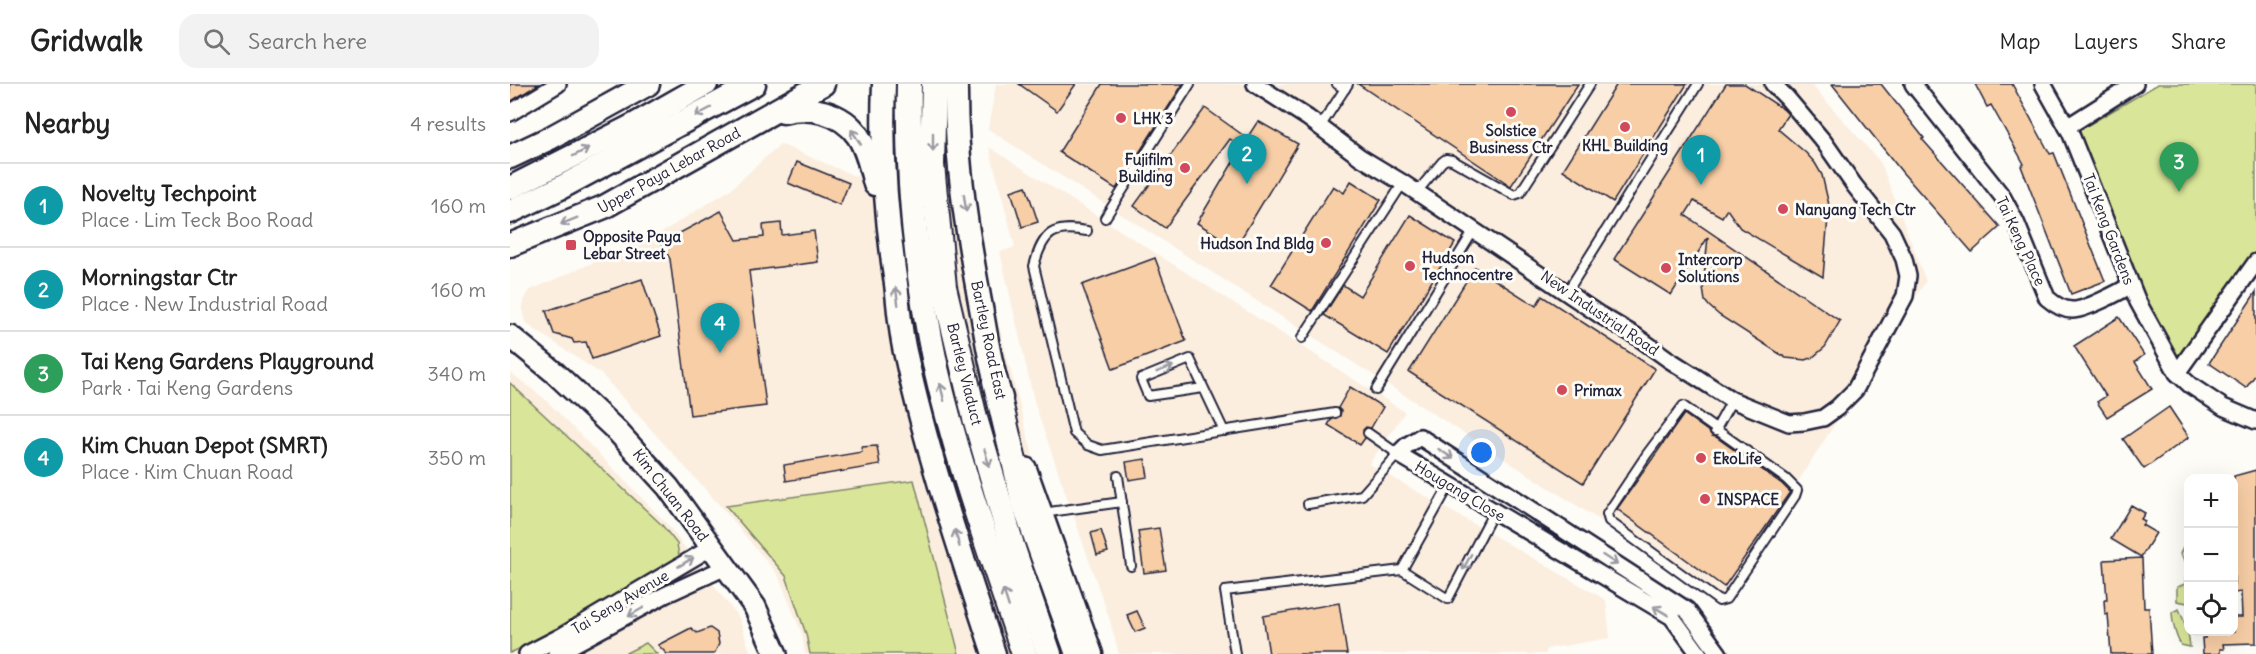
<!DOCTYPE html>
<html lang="en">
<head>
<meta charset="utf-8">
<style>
  body { margin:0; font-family:Delius,sans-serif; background:#f2f2f2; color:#222 }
  .controls { position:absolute; right:18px; bottom:18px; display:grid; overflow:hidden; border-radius:12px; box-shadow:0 6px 24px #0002 }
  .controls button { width:54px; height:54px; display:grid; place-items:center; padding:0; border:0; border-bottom:2px solid #e0e0e0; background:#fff; color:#222; font:30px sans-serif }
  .you { position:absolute; left:972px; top:369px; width:21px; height:21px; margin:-15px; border:4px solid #fff; border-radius:50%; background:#1a73e8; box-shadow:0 0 0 9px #1a73e833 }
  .badge { display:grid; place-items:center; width:39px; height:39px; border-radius:50%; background:#d1495b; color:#fff; font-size:20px; font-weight:700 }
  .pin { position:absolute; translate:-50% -50px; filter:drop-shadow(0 2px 3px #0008) }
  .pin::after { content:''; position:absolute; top:32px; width:21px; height:18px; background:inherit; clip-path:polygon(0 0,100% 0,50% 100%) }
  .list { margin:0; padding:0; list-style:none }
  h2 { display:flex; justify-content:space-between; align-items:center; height:78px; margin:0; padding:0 24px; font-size:26px }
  h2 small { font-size:20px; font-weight:400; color:#767676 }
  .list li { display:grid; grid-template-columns:39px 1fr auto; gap:18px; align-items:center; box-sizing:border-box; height:84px; padding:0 24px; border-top:2px solid #e0e0e0 }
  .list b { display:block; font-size:22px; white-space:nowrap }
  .list p { margin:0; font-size:20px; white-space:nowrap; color:#767676 }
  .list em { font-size:20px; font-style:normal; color:#767676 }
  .icon { flex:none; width:33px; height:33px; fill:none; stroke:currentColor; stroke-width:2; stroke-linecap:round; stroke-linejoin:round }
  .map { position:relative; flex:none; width:1746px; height:570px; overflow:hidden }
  header { display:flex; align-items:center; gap:36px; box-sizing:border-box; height:84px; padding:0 30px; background:#fff; border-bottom:2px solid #e0e0e0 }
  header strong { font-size:28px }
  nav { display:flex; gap:33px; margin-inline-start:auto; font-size:21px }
  .search { width:420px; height:54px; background:#f2f2f2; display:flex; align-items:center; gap:15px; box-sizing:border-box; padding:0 21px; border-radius:18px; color:#767676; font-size:22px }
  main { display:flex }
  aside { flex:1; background:#fff }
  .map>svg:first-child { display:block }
  .built { fill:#fbeedf }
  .green { fill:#d9e598; stroke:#7e846a; stroke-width:1.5 }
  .building { fill:#f7cea6; stroke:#22223b; stroke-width:1.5 }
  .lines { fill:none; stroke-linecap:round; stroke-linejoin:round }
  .service-casing { stroke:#22223b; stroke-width:12 }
  .minor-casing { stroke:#22223b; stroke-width:20 }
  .secondary-casing { stroke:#22223b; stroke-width:26 }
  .primary-casing { stroke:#22223b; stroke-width:27 }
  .trunk-casing { stroke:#22223b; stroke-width:28 }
  .service { stroke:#fdfcf7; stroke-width:8 }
  .minor { stroke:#fdfcf7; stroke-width:15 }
  .secondary { stroke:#fdfcf7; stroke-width:21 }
  .primary { stroke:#fdfcf7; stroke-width:22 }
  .trunk { stroke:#fdfcf7; stroke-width:24 }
  .oneway { stroke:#9a9aa2 }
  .poi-dot { fill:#d1495b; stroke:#fdfcf7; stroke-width:2 }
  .labels { text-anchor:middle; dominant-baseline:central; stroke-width:6; stroke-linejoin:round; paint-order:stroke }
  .poi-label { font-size:15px; font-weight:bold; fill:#22223b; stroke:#fdfcf7; text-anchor:start }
  .street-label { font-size:15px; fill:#22223b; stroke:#fdfcf7 }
</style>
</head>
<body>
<header>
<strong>Gridwalk</strong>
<div class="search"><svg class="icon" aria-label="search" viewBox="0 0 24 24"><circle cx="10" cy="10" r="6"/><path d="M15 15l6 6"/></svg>Search here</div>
<nav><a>Map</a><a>Layers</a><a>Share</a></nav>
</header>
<main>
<aside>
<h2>Nearby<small>4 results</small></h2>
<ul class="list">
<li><span class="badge" style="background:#0f9aa8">1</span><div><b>Novelty Techpoint</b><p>Place · Lim Teck Boo Road</p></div><em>160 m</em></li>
<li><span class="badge" style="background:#0f9aa8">2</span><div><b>Morningstar Ctr</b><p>Place · New Industrial Road</p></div><em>160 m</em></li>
<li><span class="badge" style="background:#2e9e5b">3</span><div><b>Tai Keng Gardens Playground</b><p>Park · Tai Keng Gardens</p></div><em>340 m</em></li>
<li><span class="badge" style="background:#0f9aa8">4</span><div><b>Kim Chuan Depot (SMRT)</b><p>Place · Kim Chuan Road</p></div><em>350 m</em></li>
</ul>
</aside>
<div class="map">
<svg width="1746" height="570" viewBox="0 0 1746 570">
  <rect width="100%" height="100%" fill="#fdfcf7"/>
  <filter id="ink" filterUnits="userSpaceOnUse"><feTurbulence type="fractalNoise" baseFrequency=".0167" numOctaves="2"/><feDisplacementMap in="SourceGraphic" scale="12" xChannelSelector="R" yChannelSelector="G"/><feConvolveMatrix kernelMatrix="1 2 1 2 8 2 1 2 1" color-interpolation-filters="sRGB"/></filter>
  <g filter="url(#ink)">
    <g class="built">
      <path d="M486,0H1301L1371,79L1416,197L1213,515L478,45Z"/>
      <path d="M270,60L345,92L449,78L460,130L543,449L587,570H295L292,550L268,491L212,424L91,290L21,243L15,237L12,221L18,207L149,150L221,105Z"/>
      <path d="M479,63L895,328L859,380L1096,516L1100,554L1036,565V570H609L600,537L525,321L490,168L505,163Z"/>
      <path d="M0,288L37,317L157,440L229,534L241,570H0Z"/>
    </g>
    <g class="green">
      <path d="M1648,0H1746V170L1670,278L1644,239L1630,210L1568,47Z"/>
      <path d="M0,299L152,441L167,460L169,472L160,490L135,506L0,569Z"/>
      <path d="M404,396L449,570H300L296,550L276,492L216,422Z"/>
      <path d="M1673,463L1678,466V519L1667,517V503L1675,500L1677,480L1670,470Z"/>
      <path d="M1669,525L1678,547L1680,563L1671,561C1666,553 1662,538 1662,528Z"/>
      <path d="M136,559L147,570H114Z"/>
    </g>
    <g class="building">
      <path d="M0,0H29L0,18Z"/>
      <path d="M509,0H566L547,27Z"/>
      <path d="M592,0H673L606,105L549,68Z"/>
      <path d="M848,0H1068L1001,102Z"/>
      <path d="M1107,0H1177L1103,118L1053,86Z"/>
      <path d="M1216,0H1235L1273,25L1278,30L1268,45L1296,69L1305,79L1312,91L1319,121L1313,193L1230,144L1217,125L1212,133L1184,117L1175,131L1330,237L1315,263L1303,273L1296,276L1276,274L1209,231L1199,222L1195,217L1193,204L1198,153L1161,211L1104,175Z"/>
      <path d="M1322,0H1371L1414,54L1412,55L1490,143L1462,168L1392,88Z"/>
      <path d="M1465,0H1502L1540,70L1544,69L1595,197L1561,210L1511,82L1514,80L1481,21L1477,23Z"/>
      <path d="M695,24L737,54L748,37L788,60L726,163L687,139L732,63L720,55L655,144L624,122Z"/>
      <path d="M287,78L339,99L330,121L278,99Z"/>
      <path d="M841,97L871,116L802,227L761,201L823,102L834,109Z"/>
      <path d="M516,102L528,138L512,143L501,107Z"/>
      <path d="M211,127L227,156L254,153L253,141L271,139L272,151L304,147L308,178L239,187L256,322L180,331L160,175L151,159Z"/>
      <path d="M900,131L945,159L878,270L814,231L833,201L850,212Z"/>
      <path d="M645,174L676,257L603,285L572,201Z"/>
      <path d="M965,183L1026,222L1032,212L1145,285L1073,399L899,288Z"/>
      <path d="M132,195L151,252L82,275L76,258L64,259L62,255L44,250L36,227Z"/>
      <path d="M1746,208V290L1736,304L1699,279Z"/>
      <path d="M1609,233L1634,271L1625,278L1642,305L1597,333L1587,318L1596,312L1564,262Z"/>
      <path d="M840,303L873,323L861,344L856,343L853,346L855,354L850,361L818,341L821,336L830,332L831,327L828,324Z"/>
      <path d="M1659,323L1679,353L1634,385L1613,355Z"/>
      <path d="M1174,330L1199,348L1202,352L1206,353L1272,400L1280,408L1214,503L1107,425Z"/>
      <path d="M367,362L370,381L276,397L274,381L352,368L351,363Z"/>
      <path d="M635,375L638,393L619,396L616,378Z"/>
      <path d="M1746,386V559L1713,560L1714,565H1710V570H1693L1692,554H1695V548H1724V533H1732L1731,508L1724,509V392Z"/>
      <path d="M1621,421L1635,429L1631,435L1635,437L1632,441L1646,449L1631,473L1601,455Z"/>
      <path d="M649,444L656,486L634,489L628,447Z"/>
      <path d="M591,446L598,468L587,471L581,449Z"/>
      <path d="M1632,474L1634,524H1639L1642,570H1601L1598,530L1595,531L1594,516H1597L1594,476Z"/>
      <path d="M829,519L837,570H759L753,532Z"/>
      <path d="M627,527L635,544L625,548L617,531Z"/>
      <path d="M181,544L187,549L200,544L207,549L209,560L204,570H157L148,561Z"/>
    </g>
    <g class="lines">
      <defs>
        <g id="service">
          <path d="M827,0L835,5"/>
          <path d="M810,43L838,0"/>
          <path d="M907,108L932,78L936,75L942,76L1004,111L1010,109L1080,0"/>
          <path d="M595,134L680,0"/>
          <path d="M577,147C543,141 533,148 524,182L564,349L578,361L592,366L825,329"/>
          <path d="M1057,208L1188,0"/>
          <path d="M792,254L893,99"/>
          <path d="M693,304L638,312L631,295L680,275L714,347"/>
          <path d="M866,306L964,146"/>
          <path d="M1173,322L1276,395L1287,406L1285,412L1216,515L1209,517L1099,437L1097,430L1137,370Z"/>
          <path d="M1205,347L1222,316"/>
          <path d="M608,392L621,482"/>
          <path d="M940,400L892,486L938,515L984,427"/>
          <path d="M798,420L852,411L888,370L858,349"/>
          <path d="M532,429L612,418"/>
          <path d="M725,570L715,507L892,486"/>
        </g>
        <g id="minor">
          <path d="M745,0L798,34L850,73L893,99L1090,231L1126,252L1158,275L1222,316L1279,339L1294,338L1313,334L1327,324L1345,306L1395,212L1398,192L1394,175L1382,149L1344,101L1314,58L1277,14L1263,0"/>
          <path d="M1403,0L1492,112L1506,138L1537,214C1544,220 1552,226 1562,226C1573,227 1610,208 1621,201"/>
          <path d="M1533,0L1560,48L1628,218L1667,289L1680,301L1713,323L1746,337"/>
          <path d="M0,29L48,0"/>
          <path d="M1557,43L1625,0"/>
          <path d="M1667,289L1746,178"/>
          <path d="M17,570L50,553L202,463"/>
          <path d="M46,570L155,511L216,483"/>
          <path d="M1189,570L1162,533L888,370L896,362L910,353L1177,526L1209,570"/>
        </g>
        <path id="secondary" d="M0,252L45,289L107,347L158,403L245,523L266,570"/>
        <g id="primary">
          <path d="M374,0C371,68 376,133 386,200C389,224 390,249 396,272C418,373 452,472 484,570"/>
          <path d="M446,0C445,76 458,154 472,229C477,257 481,286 491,314"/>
          <path d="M273,28C299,21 332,28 348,52C357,66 361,84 365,100"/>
          <path d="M0,73L40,54L138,0"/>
          <path d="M0,104L124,41L196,0"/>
          <path d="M0,128L50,104L244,0"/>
          <path d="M0,161L94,123L313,0"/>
          <path d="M515,385L581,570"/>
        </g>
        <g id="trunk">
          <path d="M399,0C397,96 406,190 426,284C448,381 483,475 514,570"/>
          <path d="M424,0L422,81L434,203L465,334L503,465L539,570"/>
          <path d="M485,297L514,419L568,570"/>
        </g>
      </defs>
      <use href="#service" class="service-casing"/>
      <use href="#minor" class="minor-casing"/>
      <use href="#secondary" class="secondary-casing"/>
      <use href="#primary" class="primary-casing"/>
      <use href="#trunk" class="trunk-casing"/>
      <use href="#service" class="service"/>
      <use href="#minor" class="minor"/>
      <use href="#secondary" class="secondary"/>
      <use href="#primary" class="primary"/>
      <use href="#trunk" class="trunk"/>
    </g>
    <defs><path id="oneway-shaft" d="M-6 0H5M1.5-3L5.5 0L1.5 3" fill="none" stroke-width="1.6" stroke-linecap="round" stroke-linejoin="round" transform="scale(1.5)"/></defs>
    <g class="oneway">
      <use href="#oneway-shaft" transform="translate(193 28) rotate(152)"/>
      <use href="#oneway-shaft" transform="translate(346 53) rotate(-123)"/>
      <use href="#oneway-shaft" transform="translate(423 58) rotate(90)"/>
      <use href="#oneway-shaft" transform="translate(71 68) rotate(-27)"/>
      <use href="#oneway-shaft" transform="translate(455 119) rotate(82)"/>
      <use href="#oneway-shaft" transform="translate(59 137) rotate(158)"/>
      <use href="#oneway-shaft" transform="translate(387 212) rotate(-98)"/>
      <use href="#oneway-shaft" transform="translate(655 285) rotate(-21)"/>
      <use href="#oneway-shaft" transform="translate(432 308) rotate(-104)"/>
      <use href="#oneway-shaft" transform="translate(936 370) rotate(33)"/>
      <use href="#oneway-shaft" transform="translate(477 374) rotate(74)"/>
      <use href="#oneway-shaft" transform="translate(447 454) rotate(-106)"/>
      <use href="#oneway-shaft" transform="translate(1100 476) rotate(33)"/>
      <use href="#oneway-shaft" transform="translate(176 478) rotate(-31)"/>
      <use href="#oneway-shaft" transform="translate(957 478) rotate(118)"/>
      <use href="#oneway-shaft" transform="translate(496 514) rotate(-108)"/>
      <use href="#oneway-shaft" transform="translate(1151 527) rotate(-149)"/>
      <use href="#oneway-shaft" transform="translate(126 528) rotate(150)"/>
    </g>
  </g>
  <g class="poi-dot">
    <circle cx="1001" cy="28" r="6"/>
    <circle cx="611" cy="34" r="6"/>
    <circle cx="1115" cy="43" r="6"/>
    <circle cx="675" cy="84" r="6"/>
    <circle cx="1273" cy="125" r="6"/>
    <circle cx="816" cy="159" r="6"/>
    <rect x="55" y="155" width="12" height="12" rx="3"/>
    <circle cx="900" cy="182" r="6"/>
    <circle cx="1156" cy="184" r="6"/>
    <circle cx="1052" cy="306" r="6"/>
    <circle cx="1191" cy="374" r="6"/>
    <circle cx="1195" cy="415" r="6"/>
  </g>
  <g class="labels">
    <g class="poi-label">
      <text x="623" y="34">LHK 3</text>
      <text x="1001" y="46" text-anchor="middle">Solstice<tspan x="1001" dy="17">Business Ctr</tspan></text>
      <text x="1115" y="61" text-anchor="middle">KHL Building</text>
      <text x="663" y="75" text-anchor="end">Fujifilm<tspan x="663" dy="17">Building</tspan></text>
      <text x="1285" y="125">Nanyang Tech Ctr</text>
      <text x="73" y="152">Opposite Paya<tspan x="73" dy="17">Lebar Street</tspan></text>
      <text x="804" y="159" text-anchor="end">Hudson Ind Bldg</text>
      <text x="912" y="173">Hudson<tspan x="912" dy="17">Technocentre</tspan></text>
      <text x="1168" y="175">Intercorp<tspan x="1168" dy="17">Solutions</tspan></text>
      <text x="1064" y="306">Primax</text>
      <text x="1203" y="374">EkoLife</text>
      <text x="1207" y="415">INSPACE</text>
    </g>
    <g class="street-label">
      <text transform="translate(159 86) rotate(-29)">Upper Paya Lebar Road</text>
      <text transform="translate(1599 145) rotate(69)">Tai Keng Gardens</text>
      <text transform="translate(1511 157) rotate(65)">Tai Keng Place</text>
      <text transform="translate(1090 229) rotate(34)">New Industrial Road</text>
      <text transform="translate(479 256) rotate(78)">Bartley Road East</text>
      <text transform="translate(455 290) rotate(76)">Bartley Viaduct</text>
      <text transform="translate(950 407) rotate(31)">Hougang Close</text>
      <text transform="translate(161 411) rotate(52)">Kim Chuan Road</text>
      <text transform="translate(110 518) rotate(-31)">Tai Seng Avenue</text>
    </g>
  </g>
</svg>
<div class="controls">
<button>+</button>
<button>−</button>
<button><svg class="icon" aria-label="locate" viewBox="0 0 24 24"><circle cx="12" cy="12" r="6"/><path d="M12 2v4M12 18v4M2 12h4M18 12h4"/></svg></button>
</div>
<div class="you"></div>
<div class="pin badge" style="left:1191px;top:101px;background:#0f9aa8">1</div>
<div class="pin badge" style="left:737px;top:100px;background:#0f9aa8">2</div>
<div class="pin badge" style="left:1669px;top:108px;background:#2e9e5b">3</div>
<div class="pin badge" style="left:210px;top:269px;background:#0f9aa8">4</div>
</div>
</main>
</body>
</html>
